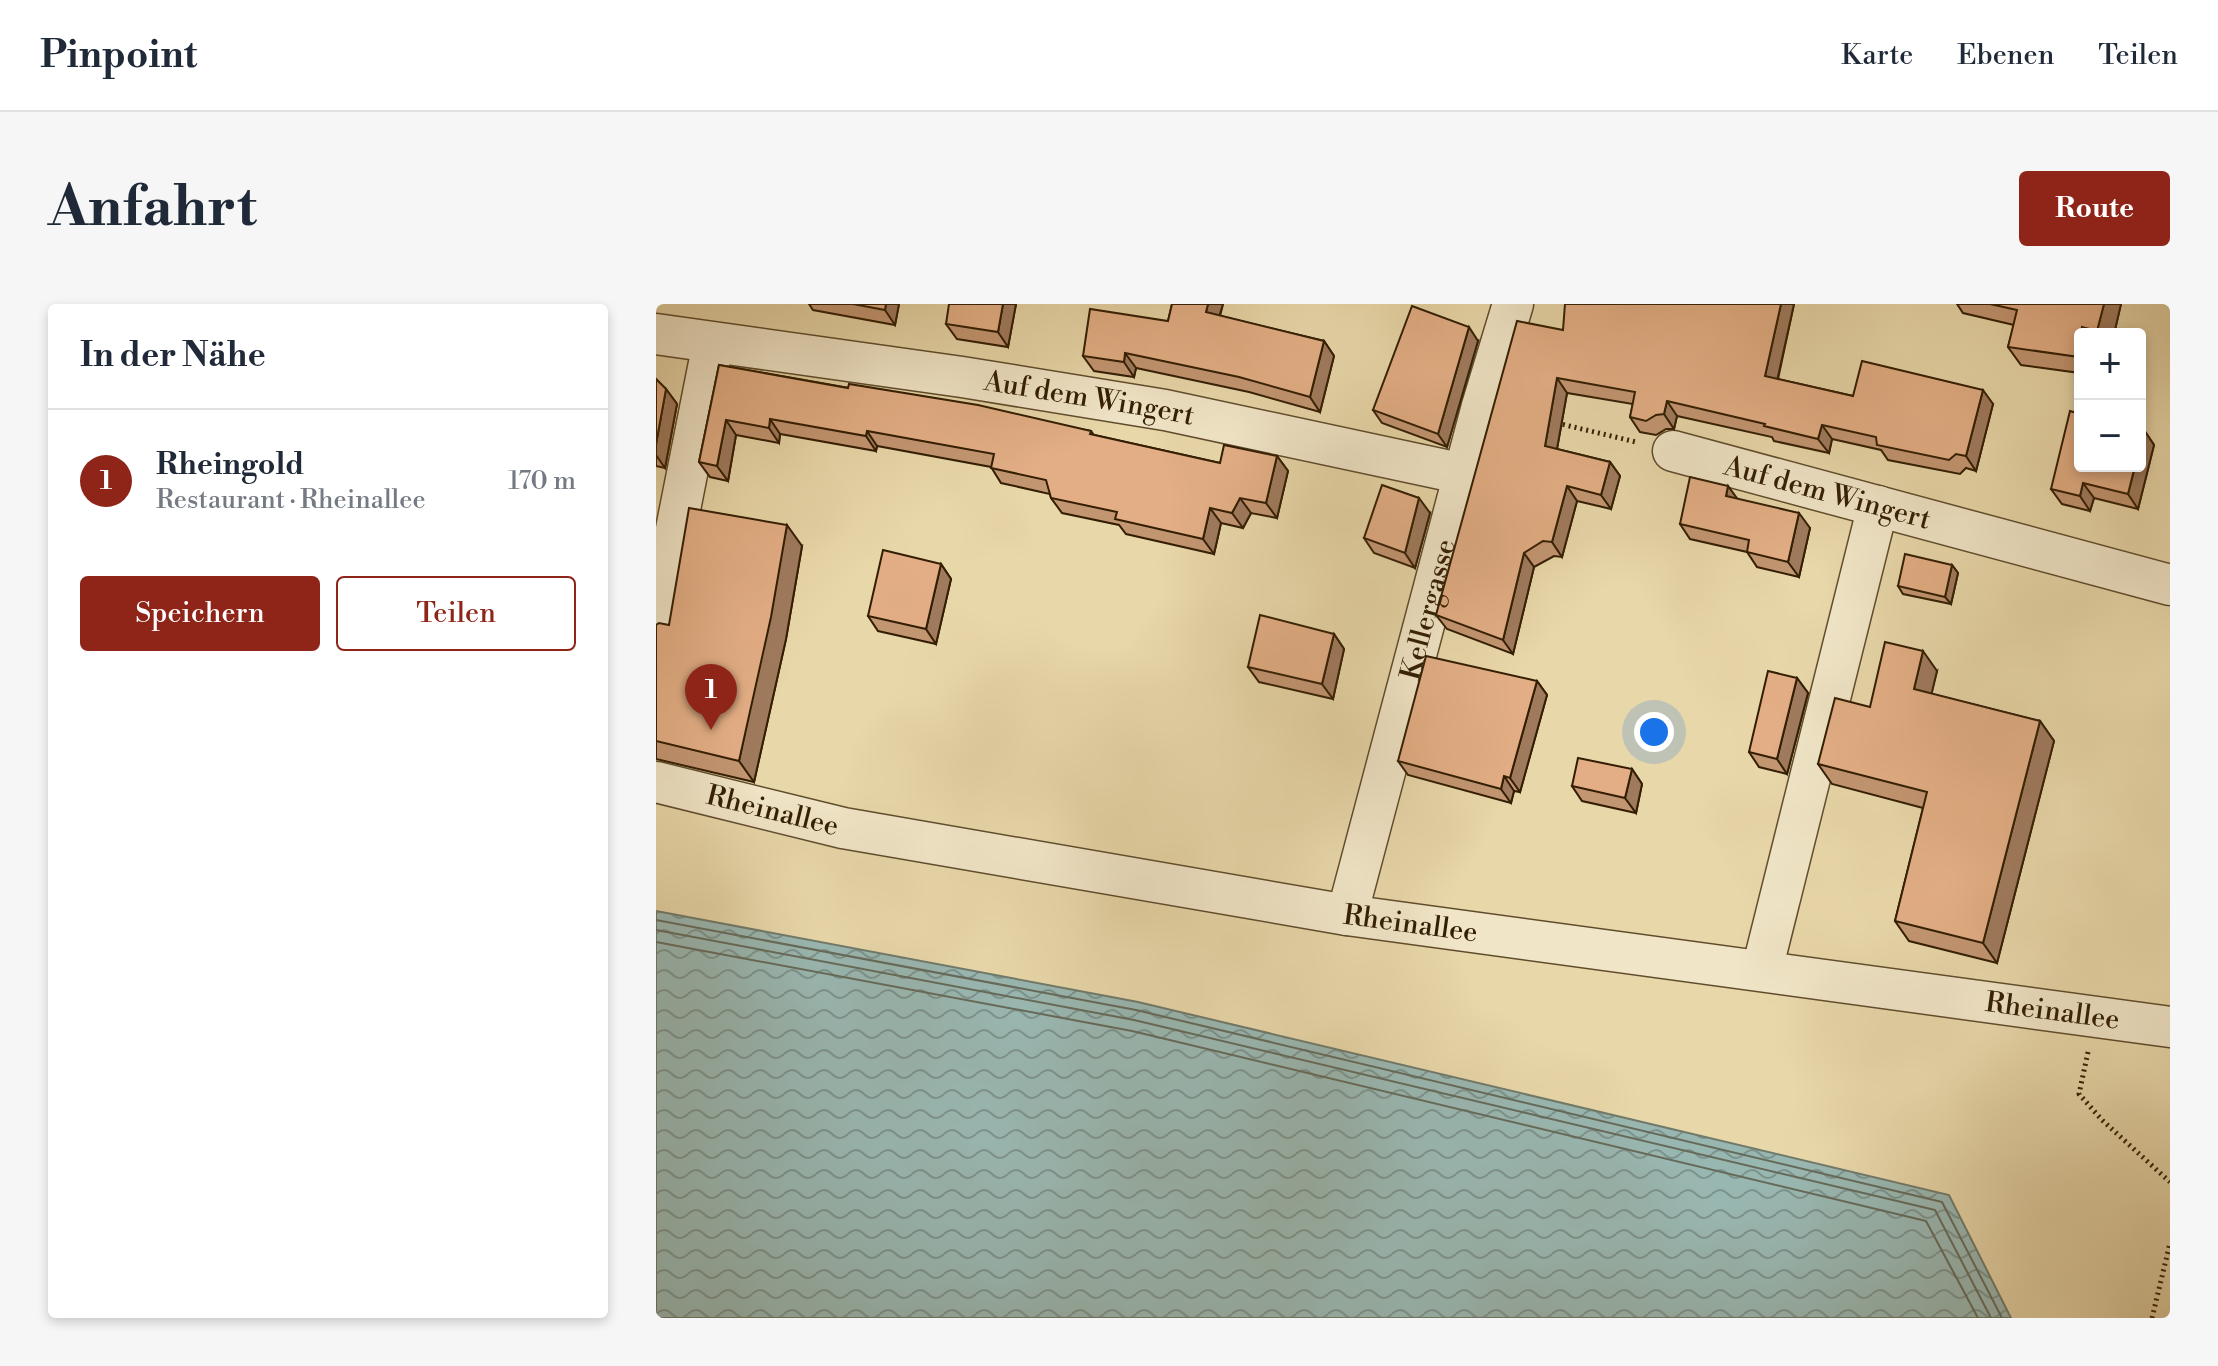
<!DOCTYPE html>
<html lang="de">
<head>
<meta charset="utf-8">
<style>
  body { margin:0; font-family:"Libre Bodoni",serif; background:#f6f6f7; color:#1f2937 }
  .controls { position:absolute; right:24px; top:24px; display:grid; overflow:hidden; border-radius:8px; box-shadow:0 4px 12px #0003 }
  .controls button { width:72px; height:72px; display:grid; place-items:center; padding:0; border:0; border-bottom:2px solid #e0e1e3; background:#fff; color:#1f2937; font:40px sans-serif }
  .you { position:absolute; left:998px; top:428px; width:28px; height:28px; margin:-20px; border:6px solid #fff; border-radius:50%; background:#1a73e8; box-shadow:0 0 0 12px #1a73e833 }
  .badge { display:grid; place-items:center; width:52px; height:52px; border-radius:50%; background:#8f2418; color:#fff; font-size:26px; font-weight:700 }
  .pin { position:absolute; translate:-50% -66px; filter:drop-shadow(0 2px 4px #0008) }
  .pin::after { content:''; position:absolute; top:42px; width:28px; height:24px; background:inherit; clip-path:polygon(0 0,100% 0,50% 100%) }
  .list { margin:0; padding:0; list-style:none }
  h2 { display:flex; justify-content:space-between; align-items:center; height:104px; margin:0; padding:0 32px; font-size:34px }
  h2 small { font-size:26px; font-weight:400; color:#747a83 }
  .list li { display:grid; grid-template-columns:52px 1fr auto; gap:24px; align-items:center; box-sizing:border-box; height:144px; padding:0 32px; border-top:2px solid #e0e1e3 }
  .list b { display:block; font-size:30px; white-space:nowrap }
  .list p { margin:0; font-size:26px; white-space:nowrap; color:#747a83 }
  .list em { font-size:26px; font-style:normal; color:#747a83 }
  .actions { display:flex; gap:16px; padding:24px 32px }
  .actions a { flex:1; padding:18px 0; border:2px solid #8f2418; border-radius:8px; text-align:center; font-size:28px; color:#8f2418 }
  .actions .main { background:#8f2418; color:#fff }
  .map { position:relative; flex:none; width:1514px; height:1014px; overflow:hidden; border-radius:8px }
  header { display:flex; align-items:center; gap:48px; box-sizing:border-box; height:112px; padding:0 40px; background:#fff; border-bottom:2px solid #e0e1e3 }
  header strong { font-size:38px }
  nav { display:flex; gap:44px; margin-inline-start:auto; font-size:28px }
  .intro { display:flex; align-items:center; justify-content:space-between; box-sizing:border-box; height:192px; padding:0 48px }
  h1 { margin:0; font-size:56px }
  .button { padding:20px 36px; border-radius:8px; background:#8f2418; color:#fff; font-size:28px; font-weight:700 }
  main { display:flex; gap:48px; padding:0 48px }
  aside { flex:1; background:#fff; border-radius:8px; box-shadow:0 4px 12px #0003 }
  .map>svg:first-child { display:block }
  .water { fill:url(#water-waves); stroke:#707a6b; stroke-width:2 }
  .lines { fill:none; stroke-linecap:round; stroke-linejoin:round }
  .shore { stroke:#666a5a; stroke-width:2 }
  .minor-casing { stroke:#604c2c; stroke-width:43 }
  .path { stroke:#331e03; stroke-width:5; stroke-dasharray:2 4; stroke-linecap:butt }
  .minor { stroke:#f0e5c7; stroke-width:40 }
  .wall { fill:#c39672; stroke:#331e03; stroke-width:2 }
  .shaded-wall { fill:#9f7a5d; stroke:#331e03; stroke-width:2 }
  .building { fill:#e3ae85; stroke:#331e03; stroke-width:2 }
  .labels { text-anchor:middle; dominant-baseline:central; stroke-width:6; stroke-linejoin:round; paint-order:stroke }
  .street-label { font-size:28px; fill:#331e03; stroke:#f0e5c7 }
</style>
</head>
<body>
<header>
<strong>Pinpoint</strong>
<nav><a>Karte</a><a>Ebenen</a><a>Teilen</a></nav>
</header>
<div class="intro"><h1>Anfahrt</h1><a class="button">Route</a></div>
<main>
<aside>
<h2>In der Nähe<small></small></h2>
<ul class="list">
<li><span class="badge">1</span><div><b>Rheingold</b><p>Restaurant · Rheinallee</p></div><em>170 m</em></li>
</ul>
<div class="actions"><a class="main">Speichern</a><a>Teilen</a></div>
</aside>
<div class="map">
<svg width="1514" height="1014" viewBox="0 0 1514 1014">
  <defs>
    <pattern id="water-waves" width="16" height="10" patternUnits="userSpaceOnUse" patternTransform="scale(2)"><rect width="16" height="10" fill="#99b7b1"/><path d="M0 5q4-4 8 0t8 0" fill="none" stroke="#7d948e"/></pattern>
  </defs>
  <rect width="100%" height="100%" fill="#e8d7a9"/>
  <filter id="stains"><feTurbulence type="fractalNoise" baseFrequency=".0025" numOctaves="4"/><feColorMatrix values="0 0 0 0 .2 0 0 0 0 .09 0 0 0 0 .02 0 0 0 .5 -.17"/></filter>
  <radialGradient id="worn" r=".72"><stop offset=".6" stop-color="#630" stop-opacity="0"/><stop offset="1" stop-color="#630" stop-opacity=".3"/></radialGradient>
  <path class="water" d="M0,607L482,698L1293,891L1355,1014H0Z"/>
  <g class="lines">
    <g class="shore">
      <path d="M0,616L480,706L1286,898L1346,1014"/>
      <path d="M0,626L478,716L1279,906L1335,1014"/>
      <path d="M0,638L476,727L1270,917L1322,1014"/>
    </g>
    <defs>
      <g id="minor">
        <path id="s1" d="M0,30L306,73L509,106L808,170"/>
        <path id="s2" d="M1017,147L1514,281"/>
        <path d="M0,326L57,39"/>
        <path id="s3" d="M0,478L187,524L691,611L1514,723"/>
        <path id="s4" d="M691,611L826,102L857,0"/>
        <path d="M1106,666L1222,202"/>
      </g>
    </defs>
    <use href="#minor" class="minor-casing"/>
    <g class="path">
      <path d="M901,119L980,138"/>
      <path d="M1432,748L1423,790L1446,816L1514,878"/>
      <path d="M1496,1014L1514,939"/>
    </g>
    <use href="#minor" class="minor"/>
  </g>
  <g class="wall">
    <path d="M153,0H243L239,21L157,6Z"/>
    <path d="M360,0L352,43L301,35L290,20Z"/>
    <path d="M516,0H567L564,12L668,37L678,52L664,108L593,88L480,64L478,73L438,67L427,52L512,17Z"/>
    <path d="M1138,0L1122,75L1197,92L1337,100L1320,167L1310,164L1304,170L1232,156L1225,146L1176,135L1173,149L1118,137L1116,133L1021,112L1018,125H1010L1000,131L984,128L974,113L977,100L911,89L901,145L954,158L964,172L955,205L921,197L906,253L898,252L878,263L857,350L791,325L780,311L907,26Z"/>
    <path d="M1301,0H1465L1458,30H1424V69L1365,61L1352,43L1358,21L1307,9Z"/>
    <path d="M822,37L791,143L726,119L717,106Z"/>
    <path d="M63,61L435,127L438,131L564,159L621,152L632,167L621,214L595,209L587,224L565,219L558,250L470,230L463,221L406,209L395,194L394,190L345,179L335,163L221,142L220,147L124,130L123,139L80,131L72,177L54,173L43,158Z"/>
    <path d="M0,75L10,85L21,100L9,164L0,162Z"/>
    <path d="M1488,126L1498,141L1482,205L1438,194L1434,207L1406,200L1395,185Z"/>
    <path d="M1072,182L1081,195L1154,224L1143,273L1101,263L1091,248L1034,235L1024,220Z"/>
    <path d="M774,209L759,264L718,249L708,234Z"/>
    <path d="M146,242L130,335L98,478L0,455V321H13Z"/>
    <path d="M285,260L295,275L280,340L222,327L212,312Z"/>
    <path d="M1296,261L1302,269L1295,300L1247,290L1242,282Z"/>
    <path d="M678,330L688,345L677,395L603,378L592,363Z"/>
    <path d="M1281,367L1275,390L1384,417L1398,437L1341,659L1253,637L1239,617L1267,504L1176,480L1162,460Z"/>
    <path d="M1141,374L1152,389L1131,470L1103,463L1093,448Z"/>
    <path d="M881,377L891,391L864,488L858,487L855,499L752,471L742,457Z"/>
    <path d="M976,465L986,480L980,509L926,497L916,482Z"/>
  </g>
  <g class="shaded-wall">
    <path d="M230,0H243L239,21L229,6Z"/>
    <path d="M347,0H360L352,43L342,28Z"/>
    <path d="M552,0H567L560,23L550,8Z"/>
    <path d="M1125,0H1138L1119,86L1109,72Z"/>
    <path d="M1448,0H1465L1458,30H1444L1441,27Z"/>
    <path d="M813,23L822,37L791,143L782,130Z"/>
    <path d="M668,37L678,52L664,108L654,93Z"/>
    <path d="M469,49L480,64L478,73L468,58Z"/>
    <path d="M901,74L911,89L899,156L889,142Z"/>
    <path d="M10,85L21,100L9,164L0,151V140Z"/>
    <path d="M1327,86L1337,100L1320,167L1310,152Z"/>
    <path d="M1011,97L1021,112L1018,125L1008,110Z"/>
    <path d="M114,115L124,130L123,139L113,124Z"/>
    <path d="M70,116L80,131L72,177L61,162Z"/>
    <path d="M1166,121L1176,135L1173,149L1162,135Z"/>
    <path d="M1488,126L1498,141L1482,205L1472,190L1479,162H1484V141Z"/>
    <path d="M211,127L221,142L220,147L210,132Z"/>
    <path d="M621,152L632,167L621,214L610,199Z"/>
    <path d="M954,158L964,172L955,205L945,191Z"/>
    <path d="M1427,179L1438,194L1434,207L1424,192Z"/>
    <path d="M911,182L921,197L906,253L896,238Z"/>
    <path d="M1072,182L1083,197L1070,192Z"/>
    <path d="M584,194L595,209L587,224L576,209Z"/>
    <path d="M763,194L774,209L759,264L749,249Z"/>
    <path d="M554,204L565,219L558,250L547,235Z"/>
    <path d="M1143,209L1154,224L1143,273L1132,258Z"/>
    <path d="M131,221L146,242L130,335L98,478L83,457Z"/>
    <path d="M868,249L878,263L857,350L847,336Z"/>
    <path d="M285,260L295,275L280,340L270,325Z"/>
    <path d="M1296,261L1302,269L1295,300L1289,293Z"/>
    <path d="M678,330L688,345L677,395L666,380Z"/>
    <path d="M1267,347L1281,367L1272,405L1258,385Z"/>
    <path d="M1141,374L1152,389L1131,470L1121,455Z"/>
    <path d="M881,377L891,391L864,488L854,474Z"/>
    <path d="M1384,417L1398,437L1341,659L1327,639Z"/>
    <path d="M976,465L986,480L980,509L969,494Z"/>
    <path d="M848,472L858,487L855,499L845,485Z"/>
  </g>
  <g class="building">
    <path d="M197,0H230L229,6Z"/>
    <path d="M293,0H347L342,28L290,20Z"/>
    <path d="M516,0H552L550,8L668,37L654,93L583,73L469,49L468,58L427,52L434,5L512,17Z"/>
    <path d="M909,0H1125L1109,72L1197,92L1206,57L1327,86L1310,152L1300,150L1293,156L1221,141L1220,133L1166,121L1162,135L1108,122L1109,120L1011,97L1008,110L1000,111L990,117L974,113L979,88L901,74L889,142L954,158L945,191L911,182L896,238L887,237L868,249L847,336L780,311L861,17L907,26Z"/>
    <path d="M1334,0H1448L1441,27L1426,23L1425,30H1424L1423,53L1352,43L1361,6Z"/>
    <path d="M756,2L813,23L782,130L717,106Z"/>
    <path d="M63,61L192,84L193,80L322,101L435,127L434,130L564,159L568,141L621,152L610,199L584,194L576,209L554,204L547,235L459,215L461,208L395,194L390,176L335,164L338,150L211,127L210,132L114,115L113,124L70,116L61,162L43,158Z"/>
    <path d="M0,75L10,85L0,140Z"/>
    <path d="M1414,107L1424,110V162H1479L1472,190L1427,179L1424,192L1395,185Z"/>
    <path d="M1484,125L1488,126L1484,141Z"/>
    <path d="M1034,173L1072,182L1070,192L1143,209L1132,258L1091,248L1093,236L1024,220Z"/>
    <path d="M726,181L763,194L749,249L708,234Z"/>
    <path d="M33,204L131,221L115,313L83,457L0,437V321L3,319L13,321Z"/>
    <path d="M227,246L285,260L270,325L212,312Z"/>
    <path d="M1249,250L1296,261L1289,293L1242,282Z"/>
    <path d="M604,311L678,330L666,380L592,363Z"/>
    <path d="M1229,338L1267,347L1258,385L1384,417L1327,639L1239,617L1271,488L1162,460L1179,394L1214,403Z"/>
    <path d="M770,352L881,377L854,474L848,472L845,485L742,457Z"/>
    <path d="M1112,367L1141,374L1121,455L1093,448Z"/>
    <path d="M922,454L976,465L969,494L916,482Z"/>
  </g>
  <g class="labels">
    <g class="street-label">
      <text stroke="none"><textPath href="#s1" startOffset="438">Auf dem Wingert</textPath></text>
      <text stroke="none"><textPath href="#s2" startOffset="160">Auf dem Wingert</textPath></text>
      <text stroke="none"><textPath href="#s4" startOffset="316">Kellergasse</textPath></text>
      <text stroke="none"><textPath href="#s3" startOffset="120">Rheinallee</textPath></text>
      <text stroke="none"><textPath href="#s3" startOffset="768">Rheinallee</textPath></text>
      <text stroke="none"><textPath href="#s3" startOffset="1416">Rheinallee</textPath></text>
    </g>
  </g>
  <rect width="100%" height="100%" filter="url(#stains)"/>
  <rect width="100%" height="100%" fill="url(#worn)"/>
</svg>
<div class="controls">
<button>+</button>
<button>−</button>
</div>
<div class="you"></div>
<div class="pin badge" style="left:55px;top:426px">1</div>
</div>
</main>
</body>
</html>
